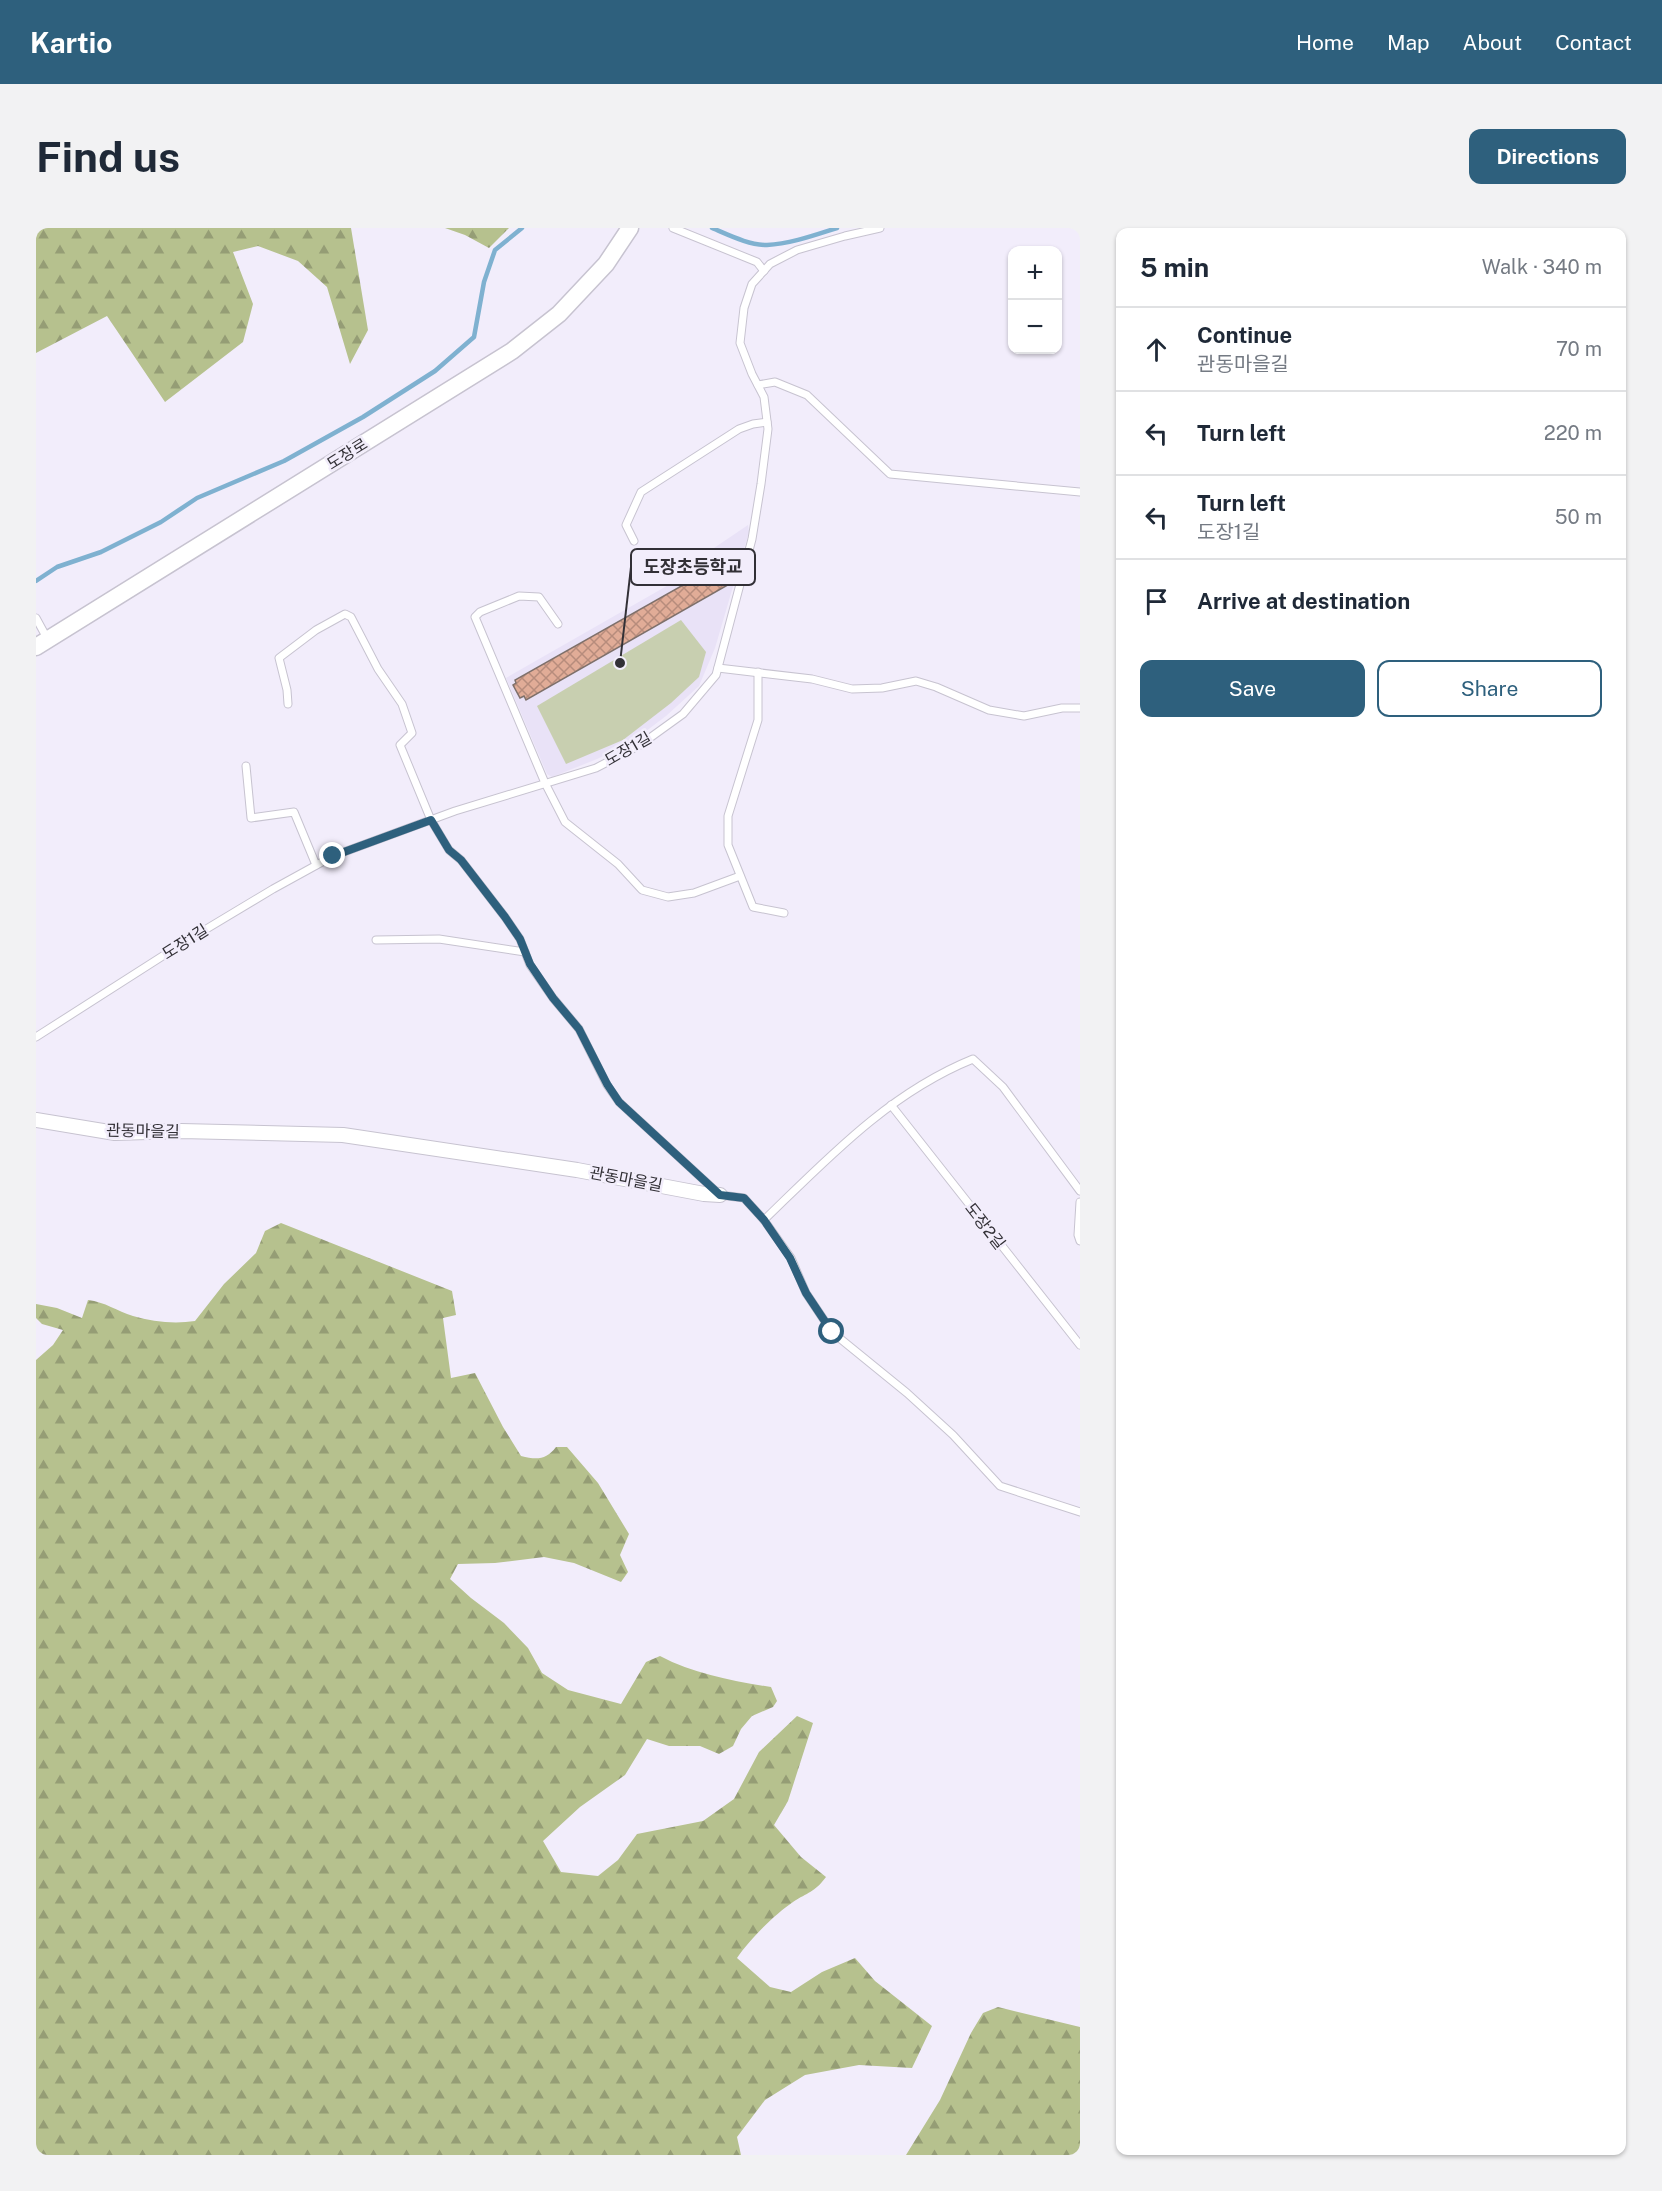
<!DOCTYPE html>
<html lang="en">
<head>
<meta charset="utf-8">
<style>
  body { margin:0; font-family:"Public Sans","Noto Sans KR",sans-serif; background:#f2f2f3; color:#1f2937 }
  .controls { position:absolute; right:18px; top:18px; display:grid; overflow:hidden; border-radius:12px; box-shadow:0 2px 4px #0004 }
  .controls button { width:54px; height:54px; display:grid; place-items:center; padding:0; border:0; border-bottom:2px solid #e0e1e3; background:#fff; color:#1f2937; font:30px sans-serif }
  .stop { position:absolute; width:18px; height:18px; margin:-14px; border:4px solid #2e607d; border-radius:50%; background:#fff }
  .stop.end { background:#2e607d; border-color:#fff; box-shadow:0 2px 6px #0008 }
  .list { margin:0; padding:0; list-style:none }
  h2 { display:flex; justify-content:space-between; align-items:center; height:78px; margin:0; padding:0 24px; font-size:26px }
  h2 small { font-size:20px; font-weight:400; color:#747a83 }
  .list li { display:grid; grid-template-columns:39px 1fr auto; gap:18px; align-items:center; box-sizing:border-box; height:84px; padding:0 24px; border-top:2px solid #e0e1e3 }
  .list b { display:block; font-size:22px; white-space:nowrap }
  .list p { margin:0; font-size:20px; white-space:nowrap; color:#747a83 }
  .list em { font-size:20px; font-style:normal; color:#747a83 }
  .actions { display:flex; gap:12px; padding:18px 24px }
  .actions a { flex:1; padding:14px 0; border:2px solid #2e607d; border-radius:12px; text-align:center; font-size:21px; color:#2e607d }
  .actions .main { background:#2e607d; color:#fff }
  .icon { flex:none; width:33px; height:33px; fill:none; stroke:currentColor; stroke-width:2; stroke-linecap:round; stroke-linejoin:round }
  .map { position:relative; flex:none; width:1044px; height:1927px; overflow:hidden; border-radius:12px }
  header { display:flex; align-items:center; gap:36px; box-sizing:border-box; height:84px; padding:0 30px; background:#2e607d; color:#fff }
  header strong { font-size:28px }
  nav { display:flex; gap:33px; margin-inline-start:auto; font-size:21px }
  .intro { display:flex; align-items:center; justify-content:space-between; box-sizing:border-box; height:144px; padding:0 36px }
  h1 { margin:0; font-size:42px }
  .button { padding:15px 27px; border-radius:12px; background:#2e607d; color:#fff; font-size:21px; font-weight:700 }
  main { display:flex; gap:36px; padding:0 36px }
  aside { flex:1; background:#fff; border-radius:12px; box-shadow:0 2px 4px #0004 }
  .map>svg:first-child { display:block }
  .built { fill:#e9e2f7 }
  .forest { fill:url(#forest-firs) }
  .pitch { fill:#c8cfb0 }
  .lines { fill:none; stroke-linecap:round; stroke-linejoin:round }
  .stream { stroke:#7fb1d0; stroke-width:4.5 }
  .building { fill:url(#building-cross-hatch); stroke:#7e706b; stroke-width:1.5 }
  .service-casing { stroke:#c7c3d0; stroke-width:9 }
  .minor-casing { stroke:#c7c3d0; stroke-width:16 }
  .tertiary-casing { stroke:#c7c3d0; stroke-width:19 }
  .service { stroke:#fff; stroke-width:7 }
  .minor { stroke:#fff; stroke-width:14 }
  .tertiary { stroke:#fff; stroke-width:16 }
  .route { stroke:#2e607d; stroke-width:8 }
  .labels { text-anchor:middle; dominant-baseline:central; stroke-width:5; stroke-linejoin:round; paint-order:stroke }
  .street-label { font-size:16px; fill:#323036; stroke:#f2edfb }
  .leader { fill:none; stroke:#323036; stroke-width:2 }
  .callout-dot { fill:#323036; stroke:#f2edfb; stroke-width:2 }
  .callout { fill:#f2edfb; stroke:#323036; stroke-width:2 }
  .callout-label { font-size:18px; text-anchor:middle; font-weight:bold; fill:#323036 }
</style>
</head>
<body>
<header>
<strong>Kartio</strong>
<nav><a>Home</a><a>Map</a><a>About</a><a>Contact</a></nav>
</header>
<div class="intro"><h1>Find us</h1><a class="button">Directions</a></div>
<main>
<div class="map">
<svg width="1044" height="1927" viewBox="0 0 1044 1927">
  <defs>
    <pattern id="forest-firs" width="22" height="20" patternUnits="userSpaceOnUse" patternTransform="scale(1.5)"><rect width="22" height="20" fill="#b6c18e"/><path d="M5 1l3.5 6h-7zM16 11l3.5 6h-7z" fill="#959d75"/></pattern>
    <pattern id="building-cross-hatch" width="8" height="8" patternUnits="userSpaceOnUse" patternTransform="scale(1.5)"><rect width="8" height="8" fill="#e1ac97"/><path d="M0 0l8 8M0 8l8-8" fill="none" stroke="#b78c7c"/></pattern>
  </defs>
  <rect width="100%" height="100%" fill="#f2edfb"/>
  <path class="built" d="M712,297L713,304L679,420L663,458L630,488L593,516L561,531L516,549L511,546L470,450L650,347L647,341Z"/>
  <g class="forest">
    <path d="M0,0H315L332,102L314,136L291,59L262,33L222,18L197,24L217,76L207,114L129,174L71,88L0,125Z"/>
    <path d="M409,0H473L453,20L429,7Z"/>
    <path d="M245,995L416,1063L420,1087L407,1090L415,1150L439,1145L467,1199L485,1228C501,1232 510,1232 520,1219H531L562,1255L593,1306L584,1327L592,1344L585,1354L538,1335L508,1329L459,1335L422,1336L414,1351L435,1370L468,1395L492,1420L506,1445L532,1462L585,1476L610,1434L624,1428C658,1446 697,1453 735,1459L741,1473L737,1479L716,1488L705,1501L697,1518L683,1526L664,1518H633L611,1511L589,1547L544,1579L507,1613L525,1644L562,1648L582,1632L601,1606L667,1593L698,1571L723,1524L761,1488L777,1495L752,1573L738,1597L765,1629L790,1649C778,1665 772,1664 757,1674C738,1687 714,1711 701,1730L734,1759L755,1764L786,1744L819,1730L839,1753L896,1798L876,1840L823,1837L769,1847L729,1872L701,1909L705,1927H0V1132L17,1117L27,1102L6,1096L0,1090V1076L21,1080L46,1090L52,1072C69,1074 81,1083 97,1088C117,1094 139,1096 159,1093L188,1056L220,1025L229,1003Z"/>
    <path d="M962,1779L1044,1799V1927H870L904,1872L935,1805L947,1785Z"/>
  </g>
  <path class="pitch" d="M645,392L670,424L663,449L635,475L587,512L530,536L501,478Z"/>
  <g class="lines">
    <g class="stream">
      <path d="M676,0C693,7 712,17 731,17C754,16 779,7 801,0"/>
      <path d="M0,353L21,339L65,324L125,294L161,270L248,233L327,189L399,143L438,109L448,54L459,22L486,0"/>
    </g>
  </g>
  <path class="building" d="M686,335L697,354L490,472L488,468L484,470L477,457L480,455L479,452Z"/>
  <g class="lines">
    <defs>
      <g id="service">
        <path d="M637,0L721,34L728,43"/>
        <path d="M722,157L739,154L771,167L854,246L1044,264"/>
        <path d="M598,313L590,297L605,264L703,201L717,196L731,194"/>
        <path d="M0,390L12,412"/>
        <path d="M522,396L503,369L483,368L444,384L439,389L509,555L529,594L582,636L606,662L632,669L658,665L704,648"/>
        <path d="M682,440L776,451L816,461L846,460L880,453L900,459L953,482L988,488L1026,480H1044"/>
        <path d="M722,444V492L692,588V617L717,679L748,685"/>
        <path d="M252,476L251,462L243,430L280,402L309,386L315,389L342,441L366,476L376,505L364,517L395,592L413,622L425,632L469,689L484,711L494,737L517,770L543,801L571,857L583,874L684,967L708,970L728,992L755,1030L770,1065L796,1104L871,1165L917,1207L964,1258L1044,1284"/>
        <path d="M210,538L215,590L258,584L280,637"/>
        <path d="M340,712L403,711L489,724"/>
        <path d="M0,809L147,715L237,661L297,628L419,583L560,540L604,517L647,486L680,447L716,311L725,256L732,201L728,169L716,146L704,115L708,80L716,56L734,36L761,22L809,8L844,0"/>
        <path d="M855,877L1044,1117"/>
        <path d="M1044,974L1042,1007L1044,1013"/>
        <path d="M728,992C792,930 853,865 937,831L967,859L1044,963"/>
      </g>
      <path id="minor" d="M0,892L79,905L145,903L307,907L541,942L668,966L684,967"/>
      <path id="tertiary" d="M0,419L476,123L523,86L570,36L594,0"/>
    </defs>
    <use href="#service" class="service-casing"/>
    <use href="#minor" class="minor-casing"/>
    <use href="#tertiary" class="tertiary-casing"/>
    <use href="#service" class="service"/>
    <use href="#minor" class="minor"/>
    <use href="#tertiary" class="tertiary"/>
  </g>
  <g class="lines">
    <path class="route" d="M297,628L395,592L413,622L425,632L469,689L484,711L494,736L517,770L543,801L571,856L583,874L684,967L708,970L728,992L754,1030L770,1065L796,1104"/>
  </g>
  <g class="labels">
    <g class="street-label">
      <text transform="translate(311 226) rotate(-32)">도장로</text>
      <text transform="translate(592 521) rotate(-30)">도장1길</text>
      <text transform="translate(149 714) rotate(-32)">도장1길</text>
      <text transform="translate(107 903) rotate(1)">관동마을길</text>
      <text transform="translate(590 951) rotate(11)">관동마을길</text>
      <text transform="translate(949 998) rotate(52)">도장2길</text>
    </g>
  </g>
  <path class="leader" d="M584 435L595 339"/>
  <circle class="callout-dot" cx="584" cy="435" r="6"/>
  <rect class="callout" x="595" y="321" width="124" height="36" rx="6"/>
  <g class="callout-label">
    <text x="657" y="345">도장초등학교</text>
  </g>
</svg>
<div class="controls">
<button>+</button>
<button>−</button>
</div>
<div class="stop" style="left:796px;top:1104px"></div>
<div class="stop end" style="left:297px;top:628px"></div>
</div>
<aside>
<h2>5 min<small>Walk · 340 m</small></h2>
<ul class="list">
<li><svg class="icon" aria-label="ahead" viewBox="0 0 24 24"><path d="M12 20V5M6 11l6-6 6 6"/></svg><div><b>Continue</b><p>관동마을길</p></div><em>70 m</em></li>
<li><svg class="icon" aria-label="left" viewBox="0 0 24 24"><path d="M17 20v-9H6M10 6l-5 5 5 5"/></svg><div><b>Turn left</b></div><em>220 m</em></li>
<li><svg class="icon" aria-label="left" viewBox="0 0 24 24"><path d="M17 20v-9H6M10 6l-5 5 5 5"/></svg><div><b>Turn left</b><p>도장1길</p></div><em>50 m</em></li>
<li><svg class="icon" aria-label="arrive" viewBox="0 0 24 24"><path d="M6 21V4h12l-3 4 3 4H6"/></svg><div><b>Arrive at destination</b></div></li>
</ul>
<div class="actions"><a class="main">Save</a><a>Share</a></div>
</aside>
</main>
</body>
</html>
